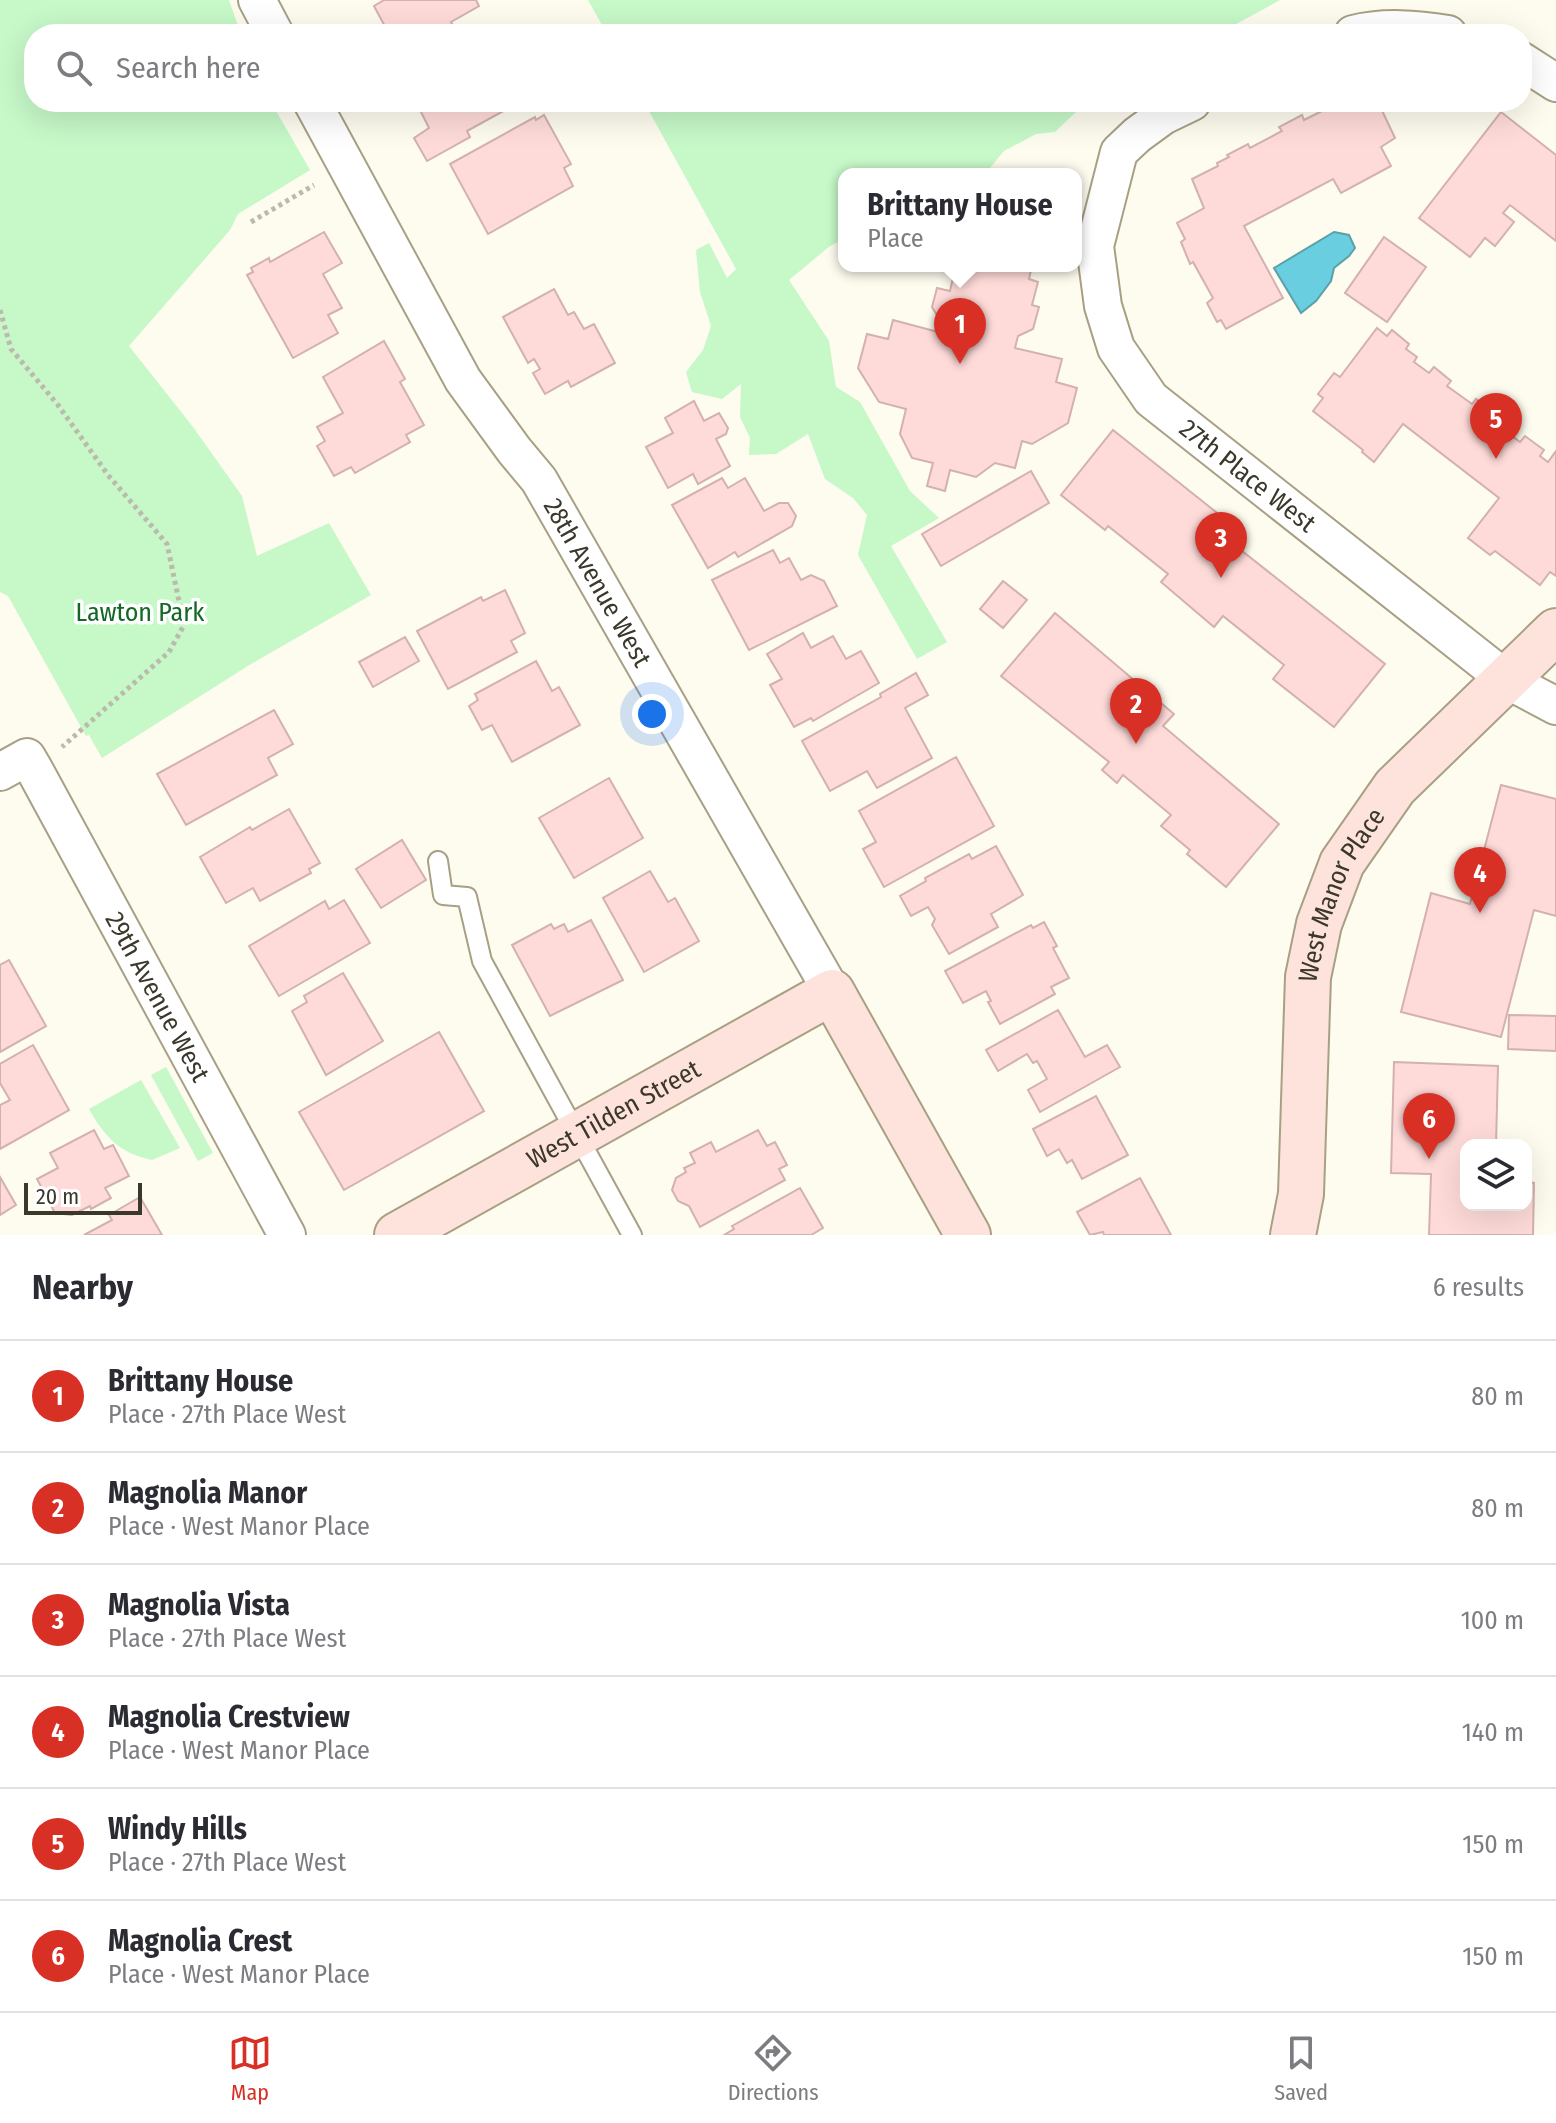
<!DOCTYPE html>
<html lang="en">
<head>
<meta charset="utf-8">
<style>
  body { margin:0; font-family:"Fira Sans Condensed",sans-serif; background:#f7f7f7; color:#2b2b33 }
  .controls { position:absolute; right:24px; bottom:24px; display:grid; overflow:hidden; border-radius:16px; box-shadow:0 8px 32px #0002 }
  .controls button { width:72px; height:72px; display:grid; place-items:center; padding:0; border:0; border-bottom:2px solid #e1e1e2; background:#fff; color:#2b2b33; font:40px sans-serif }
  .scale { position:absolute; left:24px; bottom:20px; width:118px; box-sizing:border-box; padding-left:8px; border:4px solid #3a372b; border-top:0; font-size:22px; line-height:28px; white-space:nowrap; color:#3a372b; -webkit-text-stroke:6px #fff; paint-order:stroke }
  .you { position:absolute; left:652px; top:714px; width:28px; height:28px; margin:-20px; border:6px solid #fff; border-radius:50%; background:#1a73e8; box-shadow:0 0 0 12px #1a73e833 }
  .badge { display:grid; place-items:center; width:52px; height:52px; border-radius:50%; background:#d93025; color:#fff; font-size:26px; font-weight:700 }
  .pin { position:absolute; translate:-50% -66px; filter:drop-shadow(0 2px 4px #0008) }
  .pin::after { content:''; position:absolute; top:42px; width:28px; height:24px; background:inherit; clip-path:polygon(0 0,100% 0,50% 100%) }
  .popup { position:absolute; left:838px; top:168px; width:244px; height:104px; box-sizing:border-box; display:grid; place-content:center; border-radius:16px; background:#fff; filter:drop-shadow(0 2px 6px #0005); font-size:26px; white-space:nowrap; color:#7c7c81 }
  .popup b { font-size:30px; color:#2b2b33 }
  .popup::after { content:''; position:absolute; left:50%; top:100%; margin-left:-16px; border:16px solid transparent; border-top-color:#fff }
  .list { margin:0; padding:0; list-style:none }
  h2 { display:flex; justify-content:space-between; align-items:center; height:104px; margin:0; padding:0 32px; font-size:34px }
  h2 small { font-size:26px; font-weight:400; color:#7c7c81 }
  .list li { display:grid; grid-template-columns:52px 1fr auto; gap:24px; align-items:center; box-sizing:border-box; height:112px; padding:0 32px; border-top:2px solid #e1e1e2 }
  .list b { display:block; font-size:30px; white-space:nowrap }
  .list p { margin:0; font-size:26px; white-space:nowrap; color:#7c7c81 }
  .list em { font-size:26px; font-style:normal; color:#7c7c81 }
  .icon { flex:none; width:44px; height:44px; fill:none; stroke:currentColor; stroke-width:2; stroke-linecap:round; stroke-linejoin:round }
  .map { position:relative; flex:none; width:1556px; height:1235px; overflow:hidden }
  .search { position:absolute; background:#fff; box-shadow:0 8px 32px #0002; left:24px; right:24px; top:24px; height:88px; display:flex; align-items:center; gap:20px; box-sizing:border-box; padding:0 28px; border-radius:32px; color:#7c7c81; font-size:30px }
  .sheet { height:776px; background:#fff }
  nav { display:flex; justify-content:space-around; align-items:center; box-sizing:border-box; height:112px; border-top:2px solid #e1e1e2; background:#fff; font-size:22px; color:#7c7c81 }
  nav a { display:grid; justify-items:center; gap:4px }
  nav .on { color:#d93025 }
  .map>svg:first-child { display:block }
  .green { fill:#c6f8c8 }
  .water { fill:#69cedf; stroke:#5ba1a9; stroke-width:2 }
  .building { fill:#fedbd9; stroke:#d3b1af; stroke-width:2 }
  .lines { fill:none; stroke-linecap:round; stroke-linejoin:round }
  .lane-casing { stroke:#a8a084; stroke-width:22 }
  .street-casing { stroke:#a8a084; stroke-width:40 }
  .secondary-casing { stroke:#a8a084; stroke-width:48 }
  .path { stroke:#bcb9ad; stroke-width:5; stroke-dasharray:4 4; stroke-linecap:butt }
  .lane { stroke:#fff; stroke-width:18 }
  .street { stroke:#fff; stroke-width:36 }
  .secondary { stroke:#fee3dc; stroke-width:44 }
  .labels { text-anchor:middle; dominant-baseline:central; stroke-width:7; stroke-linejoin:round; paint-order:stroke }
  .street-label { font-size:26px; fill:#3a372b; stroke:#fff }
  .park-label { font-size:26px; fill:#146826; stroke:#fff }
</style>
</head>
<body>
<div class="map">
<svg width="1556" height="1235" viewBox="0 0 1556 1235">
  <rect width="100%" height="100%" fill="#fefbef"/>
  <g class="green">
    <path d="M0,0H229L241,34H34V102H271L310,170L238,214L230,230L129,346L193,427L242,496L257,556L329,523L371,595L251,664L102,758L89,735L86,736L8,596L0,592Z"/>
    <path d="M588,0H1280L1218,34H607Z"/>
    <path d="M644,102H1094L1077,111L1055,132L1036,134L1004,151L989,169L973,174H844V239L830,246L789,280L829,341L836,387L860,402L910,491L939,518L891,546L947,642L917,659L858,555L867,515L853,498L825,479L808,434L776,454L749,455L750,438L740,417L741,384L722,399L692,392L686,372L703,350L711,326L700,292L696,250L709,243L727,278L736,269Z"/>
    <path d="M166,1067L213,1153L198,1161L151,1075Z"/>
    <path d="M141,1080L180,1148L152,1160C119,1153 105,1137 89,1109Z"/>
  </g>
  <path class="water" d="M1334,232L1349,235L1355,248L1349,256L1334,268L1331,281L1316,301L1301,313L1274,268Z"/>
  <g class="building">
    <path d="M384,0H476L479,6L451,22L458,34H389L374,6Z"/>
    <path d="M503,102L507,109L467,131L470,137L427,161L414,138L429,128L416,102Z"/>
    <path d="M1331,102H1378L1395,138L1381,147L1391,166L1341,193L1333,179L1244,226L1283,298L1226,329L1221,320L1217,322L1207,303L1213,298L1193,262L1190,264L1181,242L1185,239L1177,223L1204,208L1192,179L1218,166L1217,163L1229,157L1227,155L1248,144L1250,148L1282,131L1279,127L1302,115L1304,120L1330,107L1328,103Z"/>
    <path d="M1501,112L1556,155V241L1510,205L1503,213L1514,222L1495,246L1485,238L1470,257L1419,218Z"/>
    <path d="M544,115L571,164L564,168L573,186L488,234L450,164L535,117L536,120Z"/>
    <path d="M324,232L342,263L323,274L342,308L328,315L338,333L293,358L247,275L253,272L251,268L269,258L270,262Z"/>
    <path d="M1384,237L1426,267L1387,322L1345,293Z"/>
    <path d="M971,266H1032L1029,279L1038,282L1032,305L1039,307L1033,329L1018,336L1015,348L1062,359L1056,382L1077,388L1068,423L1032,444L1022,441L1015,468L995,463L976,477L950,470L945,491L927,486L933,463L912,458L900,434L906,409L879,402L858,368L867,334L888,339L893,320L938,332L941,322L932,307L937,288L950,291L955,269L969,273Z"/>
    <path d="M554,289L568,315L574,312L584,329L594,324L615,363L571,387L568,381L545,394L533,373L540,369L534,359L528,363L503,317Z"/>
    <path d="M1377,328L1387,336L1392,330L1409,344L1406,349L1417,357L1414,362L1429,373L1434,367L1451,381L1447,386L1472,404L1476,399L1493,413L1490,419L1520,442L1525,436L1544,450L1540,456L1548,462L1556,451V576L1550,572L1540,585L1495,551L1490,555L1468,538L1499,498L1403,424L1374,462L1362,452L1363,450L1313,411L1323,398L1318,394L1334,373L1340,377Z"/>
    <path d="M384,341L405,379L400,382L424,425L406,435L410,442L355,473L351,467L334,476L317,446L325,441L317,427L343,413L323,377Z"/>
    <path d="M694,401L704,421L719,413L728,428L726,434L716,439L730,466L698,484L693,474L668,488L646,447L673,433L665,418Z"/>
    <path d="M1113,430L1236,528L1227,539L1385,664L1334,727L1273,679L1284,665L1223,616L1214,627L1161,582L1168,574L1108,526L1105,530L1061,495Z"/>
    <path d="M1031,471L1049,503L941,566L922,534Z"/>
    <path d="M722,478L728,488L745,478L764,511L779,503H788L796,516L792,526L738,557L735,552L708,568L672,505Z"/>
    <path d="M773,550L780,563L789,558L801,580L811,575L824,581L837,606L749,650L712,580Z"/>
    <path d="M1003,581L1027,600L1003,628L980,609Z"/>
    <path d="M505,590L525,633L511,641L517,652L448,689L417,631L481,597L483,601Z"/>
    <path d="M1055,613L1174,714L1163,726L1279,824L1226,887L1187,854L1190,850L1161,826L1171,815L1123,775L1117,783L1102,770L1109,762L1001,676Z"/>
    <path d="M803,633L811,648L833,636L846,659L861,651L879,683L813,721L811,718L794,727L770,685L782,679L767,654Z"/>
    <path d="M405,637L419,661L373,687L359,662Z"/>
    <path d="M536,661L552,691L559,687L580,725L512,762L492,725L482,730L469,706L478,700L475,694Z"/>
    <path d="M916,673L928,695L905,708L932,758L877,788L867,771L830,791L802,741L881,697L880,694Z"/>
    <path d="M274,710L293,744L268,758L277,775L186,825L157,774Z"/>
    <path d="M956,757L994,826L884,887L863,849L876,842L859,811Z"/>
    <path d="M609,778L643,838L574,878L539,818Z"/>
    <path d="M1501,785L1556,799V916L1534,910L1501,1037L1401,1012L1431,893L1470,904Z"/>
    <path d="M289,809L320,863L309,869L311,873L260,901L253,888L226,903L200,857L250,827L252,830Z"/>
    <path d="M402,840L426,880L381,908L356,869Z"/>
    <path d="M996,846L1023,895L991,914L998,927L949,954L932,925L935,919L928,907L911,916L900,896L926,881L925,878L969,854L972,859Z"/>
    <path d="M650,871L668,902L675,898L699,941L644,972L603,898Z"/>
    <path d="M344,900L370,943L279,996L249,946L325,901L329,909Z"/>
    <path d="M591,920L623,980L550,1016L512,945L551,924L554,929L564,924L568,932Z"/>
    <path d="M1044,922L1057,946L1053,948L1069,978L1051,987L1055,994L1000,1024L988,1002L991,1001L986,991L963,1003L945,971L1031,925L1033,928Z"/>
    <path d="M9,960L46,1026L0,1052V965Z"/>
    <path d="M343,973L383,1041L326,1075L292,1011L307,1002L304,996Z"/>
    <path d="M1058,1010L1085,1057L1107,1045L1120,1067L1040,1112L1028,1090L1047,1079L1037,1061L1033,1063L1027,1054L998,1071L986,1050Z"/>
    <path d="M1509,1015L1556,1016V1051L1508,1049Z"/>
    <path d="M439,1032L484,1111L344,1190L299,1112Z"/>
    <path d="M33,1045L69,1110L0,1149V1105L10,1100L0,1083V1064Z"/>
    <path d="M1394,1062L1498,1066L1496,1145H1466V1205H1526V1182L1534,1183L1533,1235H1429L1431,1174L1391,1173Z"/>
    <path d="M1096,1096L1128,1155L1082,1179L1072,1160L1067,1163L1059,1149L1047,1156L1033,1129Z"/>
    <path d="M94,1130L104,1149L113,1145L129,1176L105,1188L111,1198L91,1209L90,1206L72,1215L55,1213L37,1179L58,1168L50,1153Z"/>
    <path d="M758,1130L767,1146L775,1142L787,1165L779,1169L785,1180L700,1227L689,1206L678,1201L672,1190L676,1178L686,1172L684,1168L695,1163L690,1153L711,1142L716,1152Z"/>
    <path d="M0,1177L16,1205L0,1215Z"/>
    <path d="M1140,1178L1171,1235H1104L1103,1232L1090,1235L1077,1212Z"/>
    <path d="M800,1188L823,1228L811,1235H724L734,1229L732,1226Z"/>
    <path d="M140,1197L162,1235H84L112,1220L109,1215Z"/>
  </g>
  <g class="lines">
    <defs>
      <path id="lane" d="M438,861L443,895L467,897L482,961L632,1235"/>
      <g id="street">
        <path d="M257,0L275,34"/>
        <path d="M1353,34C1384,26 1417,29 1448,34"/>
        <path d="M1522,61L1556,83"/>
        <path id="s1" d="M312,102L463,380L514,450L539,480L832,992"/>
        <path id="s2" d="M1192,102L1163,116L1137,135L1119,152L1095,246L1103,306L1116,348L1151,399L1507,680L1556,706"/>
        <path id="s3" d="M0,772L27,757L34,769L287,1235"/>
      </g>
      <g id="secondary">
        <path id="s4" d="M397,1235L832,992L968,1235"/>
        <path id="s5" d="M1293,1235L1301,1194L1308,977L1319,924L1342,863L1395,787L1556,631"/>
      </g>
    </defs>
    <use href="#lane" class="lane-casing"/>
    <use href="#street" class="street-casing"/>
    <use href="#secondary" class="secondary-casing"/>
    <g class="path">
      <path d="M251,222L314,185"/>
      <path d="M0,310L11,349L58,405L108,475L167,544L184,625L169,652L62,747"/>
    </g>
    <use href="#lane" class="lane"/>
    <use href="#street" class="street"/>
    <use href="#secondary" class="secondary"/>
  </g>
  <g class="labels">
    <g class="street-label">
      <text stroke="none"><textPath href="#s2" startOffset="476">27th Place West</textPath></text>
      <text stroke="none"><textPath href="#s1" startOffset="560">28th Avenue West</textPath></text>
      <text stroke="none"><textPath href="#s5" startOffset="348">West Manor Place</textPath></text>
      <text stroke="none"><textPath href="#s3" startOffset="304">29th Avenue West</textPath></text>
      <text stroke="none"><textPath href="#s4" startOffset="248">West Tilden Street</textPath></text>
    </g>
    <g class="park-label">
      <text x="140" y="612">Lawton Park</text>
    </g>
  </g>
</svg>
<div class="controls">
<button><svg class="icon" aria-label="layers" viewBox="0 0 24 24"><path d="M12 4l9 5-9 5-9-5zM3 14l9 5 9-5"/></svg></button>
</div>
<div class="scale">20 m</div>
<div class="you"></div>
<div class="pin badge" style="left:960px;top:364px">1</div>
<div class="popup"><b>Brittany House</b>Place</div>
<div class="pin badge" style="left:1136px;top:744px">2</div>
<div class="pin badge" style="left:1221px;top:578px">3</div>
<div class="pin badge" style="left:1480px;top:913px">4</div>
<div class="pin badge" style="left:1496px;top:459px">5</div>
<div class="pin badge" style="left:1429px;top:1159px">6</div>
<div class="search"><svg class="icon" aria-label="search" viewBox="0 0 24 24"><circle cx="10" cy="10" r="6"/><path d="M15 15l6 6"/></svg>Search here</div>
</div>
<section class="sheet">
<h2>Nearby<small>6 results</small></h2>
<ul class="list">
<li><span class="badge">1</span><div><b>Brittany House</b><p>Place · 27th Place West</p></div><em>80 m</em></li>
<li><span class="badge">2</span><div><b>Magnolia Manor</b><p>Place · West Manor Place</p></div><em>80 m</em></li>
<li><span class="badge">3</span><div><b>Magnolia Vista</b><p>Place · 27th Place West</p></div><em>100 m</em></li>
<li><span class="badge">4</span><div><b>Magnolia Crestview</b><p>Place · West Manor Place</p></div><em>140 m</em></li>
<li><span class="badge">5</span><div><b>Windy Hills</b><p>Place · 27th Place West</p></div><em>150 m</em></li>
<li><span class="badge">6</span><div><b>Magnolia Crest</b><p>Place · West Manor Place</p></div><em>150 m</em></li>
</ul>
</section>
<nav>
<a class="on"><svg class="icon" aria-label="map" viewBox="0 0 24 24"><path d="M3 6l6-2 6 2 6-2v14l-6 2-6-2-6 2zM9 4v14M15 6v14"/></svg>Map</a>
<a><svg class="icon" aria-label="directions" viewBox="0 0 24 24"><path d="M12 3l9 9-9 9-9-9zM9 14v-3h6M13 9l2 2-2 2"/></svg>Directions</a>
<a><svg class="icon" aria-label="saved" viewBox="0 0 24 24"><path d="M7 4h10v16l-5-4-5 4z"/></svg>Saved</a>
</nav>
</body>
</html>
